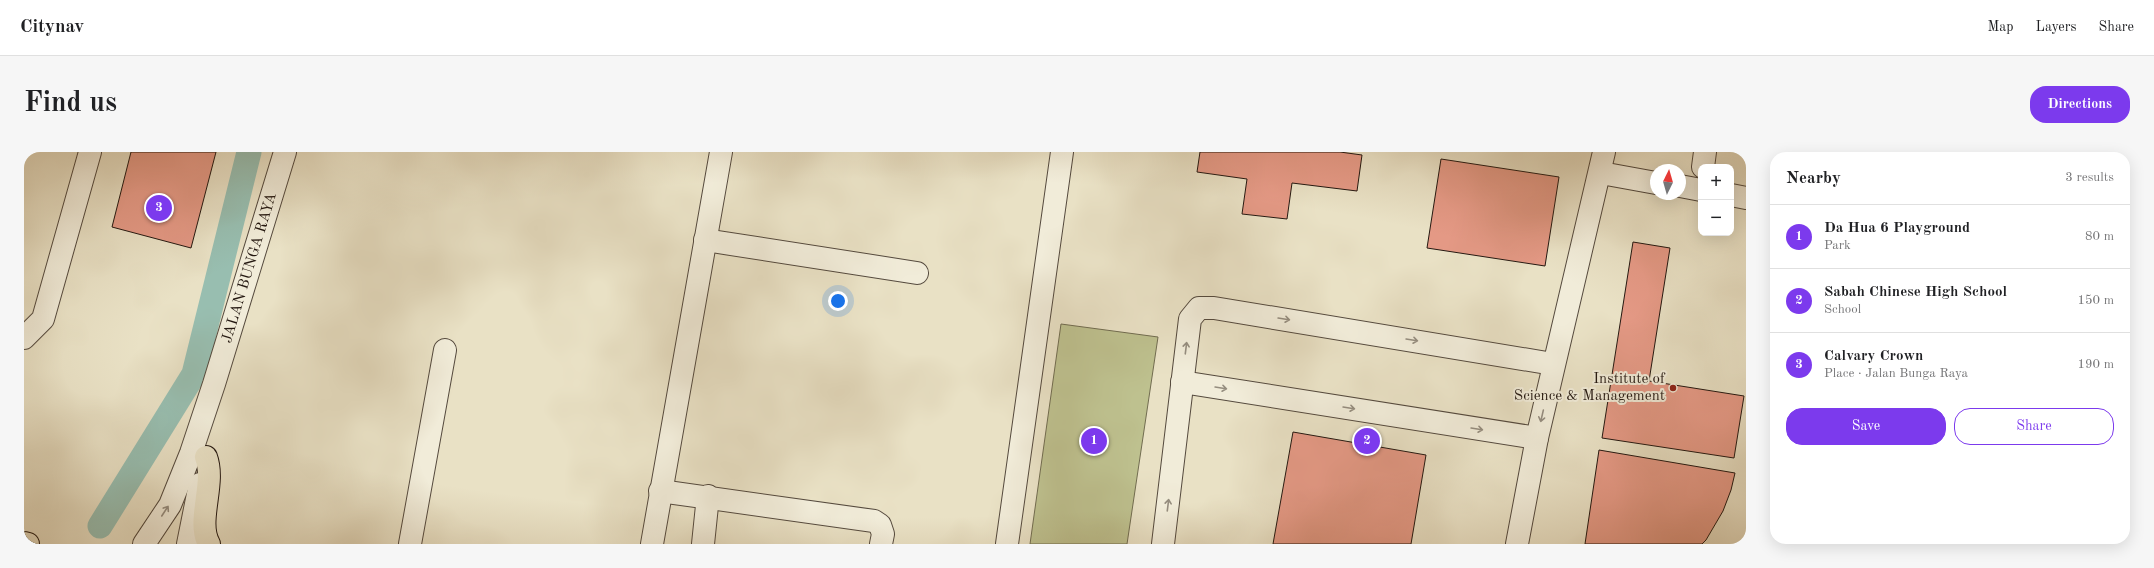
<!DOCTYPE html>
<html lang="en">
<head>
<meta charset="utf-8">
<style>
  body { margin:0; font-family:"Old Standard TT",serif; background:#f6f6f6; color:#202124 }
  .controls { position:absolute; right:12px; top:12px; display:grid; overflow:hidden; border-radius:8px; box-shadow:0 4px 16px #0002 }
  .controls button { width:36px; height:36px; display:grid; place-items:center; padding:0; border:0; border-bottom:1px solid #e0e0e0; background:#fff; color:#202124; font:20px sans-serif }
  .compass { position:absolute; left:1626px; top:12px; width:36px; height:36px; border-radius:50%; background:#fff; box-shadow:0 4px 16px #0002; rotate:5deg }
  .you { position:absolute; left:814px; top:149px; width:14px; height:14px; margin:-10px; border:3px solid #fff; border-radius:50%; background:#1a73e8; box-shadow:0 0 0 6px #1a73e833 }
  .badge { display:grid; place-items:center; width:26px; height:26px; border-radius:50%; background:#7c3aed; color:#fff; font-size:13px; font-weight:700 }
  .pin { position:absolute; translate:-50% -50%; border:2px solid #fff; box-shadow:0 1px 4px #0006 }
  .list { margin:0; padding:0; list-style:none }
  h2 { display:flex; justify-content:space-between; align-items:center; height:52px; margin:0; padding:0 16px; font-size:17px }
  h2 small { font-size:13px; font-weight:400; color:#757577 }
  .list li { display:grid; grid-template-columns:26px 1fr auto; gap:12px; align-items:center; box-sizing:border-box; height:64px; padding:0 16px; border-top:1px solid #e0e0e0 }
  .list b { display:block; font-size:15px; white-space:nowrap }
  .list p { margin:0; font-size:13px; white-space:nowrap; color:#757577 }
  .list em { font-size:13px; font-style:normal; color:#757577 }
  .actions { display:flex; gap:8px; padding:12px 16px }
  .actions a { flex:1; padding:9px 0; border:1px solid #7c3aed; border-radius:16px; text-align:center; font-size:14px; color:#7c3aed }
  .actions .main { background:#7c3aed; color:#fff }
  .map { position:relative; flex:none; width:1722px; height:392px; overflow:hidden; border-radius:16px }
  header { display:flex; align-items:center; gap:24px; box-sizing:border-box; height:56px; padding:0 20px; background:#fff; border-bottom:1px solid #e0e0e0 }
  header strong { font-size:19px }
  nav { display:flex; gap:22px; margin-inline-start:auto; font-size:14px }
  .intro { display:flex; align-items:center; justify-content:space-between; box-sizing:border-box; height:96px; padding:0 24px }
  h1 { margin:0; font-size:28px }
  .button { padding:10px 18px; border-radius:16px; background:#7c3aed; color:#fff; font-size:14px; font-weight:700 }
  main { display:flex; gap:24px; padding:0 24px }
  aside { flex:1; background:#fff; border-radius:16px; box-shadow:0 4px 16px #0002 }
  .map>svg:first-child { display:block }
  .green { fill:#bec18f; stroke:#716c50 }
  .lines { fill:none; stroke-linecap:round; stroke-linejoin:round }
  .canal { stroke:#98beb0; stroke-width:25 }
  .building { fill:#e49985; stroke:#241811 }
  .minor-casing { stroke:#554a3e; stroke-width:24 }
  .major-casing { stroke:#241811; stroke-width:24 }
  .minor { stroke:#f1ecd9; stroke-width:22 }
  .major { stroke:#e9e1c5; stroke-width:22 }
  .oneway { stroke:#958d7f }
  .poi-dot { fill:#8f2418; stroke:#f1ecd9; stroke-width:1.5 }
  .labels { text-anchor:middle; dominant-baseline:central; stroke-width:4; stroke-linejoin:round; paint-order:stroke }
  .street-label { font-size:15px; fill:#241811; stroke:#f1ecd9 }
  .poi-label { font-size:15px; fill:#241811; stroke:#f1ecd9; text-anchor:end }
</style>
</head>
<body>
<header>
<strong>Citynav</strong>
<nav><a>Map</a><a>Layers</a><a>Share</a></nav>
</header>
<div class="intro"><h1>Find us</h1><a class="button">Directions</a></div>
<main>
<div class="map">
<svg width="1722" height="392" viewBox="0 0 1722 392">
  <rect width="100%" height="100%" fill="#e9e1c5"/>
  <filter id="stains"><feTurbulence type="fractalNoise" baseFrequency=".005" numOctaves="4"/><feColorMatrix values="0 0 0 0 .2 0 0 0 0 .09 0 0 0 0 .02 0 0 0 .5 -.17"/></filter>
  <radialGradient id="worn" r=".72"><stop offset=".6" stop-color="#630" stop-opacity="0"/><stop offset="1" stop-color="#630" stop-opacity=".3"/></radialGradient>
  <path class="green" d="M1037,172L1134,185L1103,392H1006Z"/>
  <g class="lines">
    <path class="canal" d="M76,374L170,222L225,0"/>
  </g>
  <g class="building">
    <path d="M107,0H192L167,96L88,75Z"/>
    <path d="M1176,0H1316L1338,3L1333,39L1268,31L1263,67L1218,62L1223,27L1173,20Z"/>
    <path d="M1417,7L1535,25L1521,114L1403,96Z"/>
    <path d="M1609,90L1646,96L1625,229L1720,244L1710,306L1578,286Z"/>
    <path d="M1269,280L1402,303L1387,392H1249Z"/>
    <path d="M1575,298L1711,321L1707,338L1699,359L1682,388L1678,392H1561Z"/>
  </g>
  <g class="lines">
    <defs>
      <g id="minor">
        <path d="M1679,15L1681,0"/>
        <path d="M1577,21L1632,31"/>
        <path d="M1656,34L1677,38"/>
        <path d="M1707,43L1722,46"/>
        <path d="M681,88L893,121"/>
        <path d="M0,186L19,167L66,0"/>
        <path d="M1158,230L1513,286"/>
        <path d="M636,339L850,369L856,373L859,382L857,392"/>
        <path d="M120,392L146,353L167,301L190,232L261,0"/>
        <path d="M164,392L176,332"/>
        <path d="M386,392L421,198"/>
        <path d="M628,392L697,0"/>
        <path d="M679,392L684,344"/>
        <path d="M983,392L1038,0"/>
        <path d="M1139,392L1166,167L1175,156H1190L1529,212"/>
        <path d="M1493,392L1513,286L1580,0"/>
      </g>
      <g id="major">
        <path d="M182,305C192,332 172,369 185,392"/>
        <path d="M0,391L4,392"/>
      </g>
    </defs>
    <use href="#minor" class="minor-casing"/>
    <use href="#major" class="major-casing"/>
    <use href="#minor" class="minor"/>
    <use href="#major" class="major"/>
  </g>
  <defs><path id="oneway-shaft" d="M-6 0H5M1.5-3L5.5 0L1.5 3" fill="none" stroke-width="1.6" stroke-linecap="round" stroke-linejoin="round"/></defs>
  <g class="oneway">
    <use href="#oneway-shaft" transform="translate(1260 167) rotate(9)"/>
    <use href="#oneway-shaft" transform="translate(1388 188) rotate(9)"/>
    <use href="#oneway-shaft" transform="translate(1162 196) rotate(-83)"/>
    <use href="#oneway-shaft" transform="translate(1197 236) rotate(9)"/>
    <use href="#oneway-shaft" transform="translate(1325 256) rotate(9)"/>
    <use href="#oneway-shaft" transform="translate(1518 264) rotate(103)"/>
    <use href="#oneway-shaft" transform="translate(1453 277) rotate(9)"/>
    <use href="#oneway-shaft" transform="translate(1144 353) rotate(-83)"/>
    <use href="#oneway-shaft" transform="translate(141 359) rotate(-57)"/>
  </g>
  <circle class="poi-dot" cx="1649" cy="236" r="4"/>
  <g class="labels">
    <g class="street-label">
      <text transform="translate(226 116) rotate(-73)">JALAN BUNGA RAYA</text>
    </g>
    <g class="poi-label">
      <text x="1641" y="227">Institute of<tspan x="1641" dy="17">Science &amp; Management</tspan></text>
    </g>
  </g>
  <rect width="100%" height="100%" filter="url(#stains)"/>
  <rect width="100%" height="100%" fill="url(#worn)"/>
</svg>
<div class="controls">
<button>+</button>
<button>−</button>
</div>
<svg class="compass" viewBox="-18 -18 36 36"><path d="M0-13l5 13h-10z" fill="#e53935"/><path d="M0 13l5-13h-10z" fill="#757577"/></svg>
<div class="you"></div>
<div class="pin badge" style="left:1070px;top:289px">1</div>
<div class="pin badge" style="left:1343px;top:289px">2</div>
<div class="pin badge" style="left:135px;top:56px">3</div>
</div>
<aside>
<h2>Nearby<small>3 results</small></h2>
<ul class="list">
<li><span class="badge">1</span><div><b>Da Hua 6 Playground</b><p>Park</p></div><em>80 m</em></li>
<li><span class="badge">2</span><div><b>Sabah Chinese High School</b><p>School</p></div><em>150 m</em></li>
<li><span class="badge">3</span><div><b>Calvary Crown</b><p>Place · Jalan Bunga Raya</p></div><em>190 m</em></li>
</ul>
<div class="actions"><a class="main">Save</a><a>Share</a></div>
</aside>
</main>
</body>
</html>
